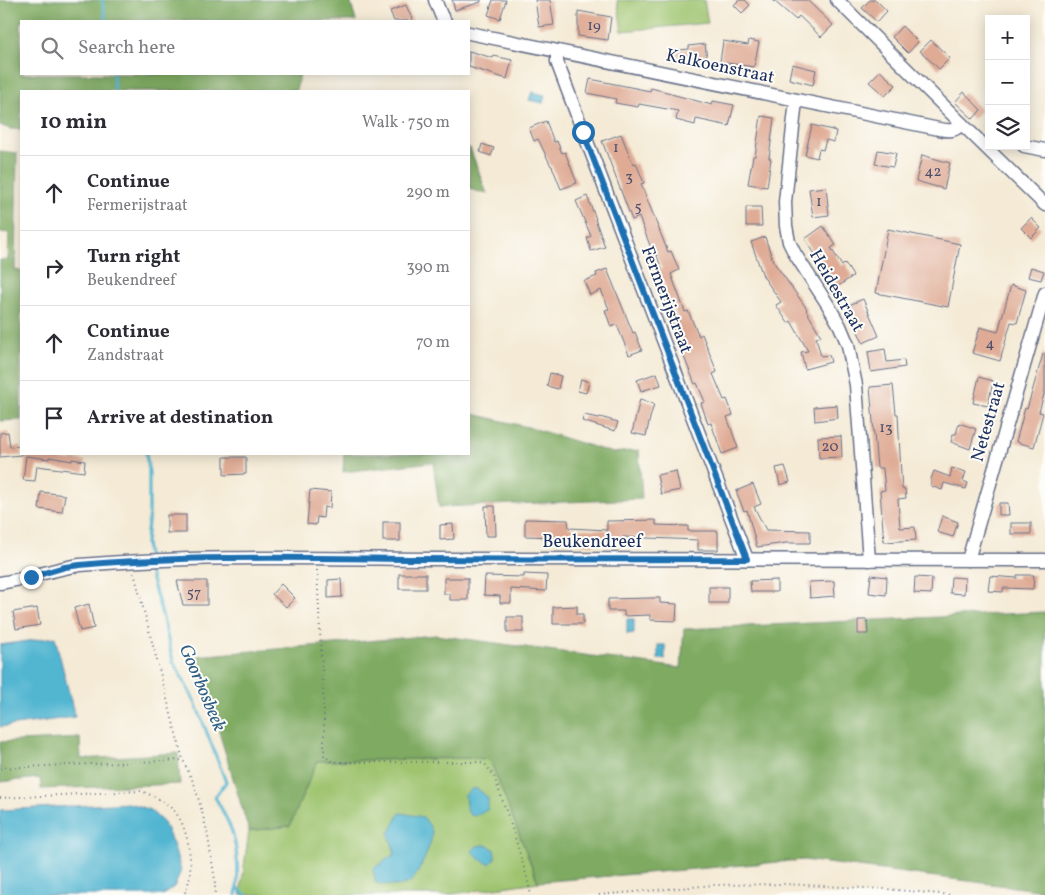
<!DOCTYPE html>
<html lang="en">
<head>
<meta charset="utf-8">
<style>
  body { margin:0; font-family:Vollkorn,serif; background:#f2f2f3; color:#2b2b33 }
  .controls { position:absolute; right:15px; top:15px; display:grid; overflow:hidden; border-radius:0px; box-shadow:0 2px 12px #0003 }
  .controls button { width:45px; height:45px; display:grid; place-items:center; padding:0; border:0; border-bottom:1px solid #e1e1e2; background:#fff; color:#2b2b33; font:25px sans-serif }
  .stop { position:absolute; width:15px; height:15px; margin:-11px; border:4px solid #1f6fb2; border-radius:50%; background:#fff }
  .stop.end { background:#1f6fb2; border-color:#fff; box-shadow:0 1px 5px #0008 }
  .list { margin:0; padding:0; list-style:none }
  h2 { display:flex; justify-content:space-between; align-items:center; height:65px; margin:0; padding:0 20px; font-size:21px }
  h2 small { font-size:16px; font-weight:400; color:#7c7c81 }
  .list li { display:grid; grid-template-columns:32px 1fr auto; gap:15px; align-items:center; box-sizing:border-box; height:75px; padding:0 20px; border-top:1px solid #e1e1e2 }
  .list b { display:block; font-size:19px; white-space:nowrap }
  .list p { margin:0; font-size:16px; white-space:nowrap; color:#7c7c81 }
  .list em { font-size:16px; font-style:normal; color:#7c7c81 }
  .icon { flex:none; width:28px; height:28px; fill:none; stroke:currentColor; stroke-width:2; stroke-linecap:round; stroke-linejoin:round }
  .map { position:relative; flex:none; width:1045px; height:895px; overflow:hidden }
  .search { position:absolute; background:#fff; box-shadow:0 2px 12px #0003; left:20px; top:20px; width:450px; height:55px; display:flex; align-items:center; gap:12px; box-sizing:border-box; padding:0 18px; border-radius:0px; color:#7c7c81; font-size:19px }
  .panel { position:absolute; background:#fff; box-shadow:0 2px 12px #0003; left:20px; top:90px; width:450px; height:365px; border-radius:0px }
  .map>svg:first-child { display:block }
  .green { fill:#9fc46f; stroke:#5d7a66 }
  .forest { fill:#7faa62; stroke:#4d6c60 }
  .water { fill:#52b6d1; stroke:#367298 }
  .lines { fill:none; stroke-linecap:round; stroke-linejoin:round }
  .stream { stroke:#52b6d1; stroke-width:3 }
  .building { fill:#dfab95 }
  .minor-casing { stroke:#677088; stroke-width:15 }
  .path { stroke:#677088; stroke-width:2; stroke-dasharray:1 4; stroke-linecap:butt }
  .minor { stroke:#fff; stroke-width:12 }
  .route { stroke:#1f6fb2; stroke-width:6 }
  .labels { text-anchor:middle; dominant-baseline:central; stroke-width:4; stroke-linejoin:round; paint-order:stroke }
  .number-label { font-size:15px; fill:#4c4e6c }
  .street-label { font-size:18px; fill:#1b2f5e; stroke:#fdfcf7 }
  .water-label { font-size:19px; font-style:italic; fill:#2e5e86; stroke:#fdfcf7 }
</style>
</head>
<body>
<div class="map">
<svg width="1045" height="895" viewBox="0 0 1045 895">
  <rect width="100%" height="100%" fill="#fdfcf7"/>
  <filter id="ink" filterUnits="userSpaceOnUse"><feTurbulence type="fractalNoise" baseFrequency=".02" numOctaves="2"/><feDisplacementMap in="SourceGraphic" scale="10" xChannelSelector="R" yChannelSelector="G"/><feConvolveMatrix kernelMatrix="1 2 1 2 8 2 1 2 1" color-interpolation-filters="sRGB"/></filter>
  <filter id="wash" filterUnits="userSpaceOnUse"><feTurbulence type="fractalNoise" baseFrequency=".0096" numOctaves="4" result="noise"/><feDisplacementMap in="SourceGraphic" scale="20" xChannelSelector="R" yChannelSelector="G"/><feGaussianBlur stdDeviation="1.12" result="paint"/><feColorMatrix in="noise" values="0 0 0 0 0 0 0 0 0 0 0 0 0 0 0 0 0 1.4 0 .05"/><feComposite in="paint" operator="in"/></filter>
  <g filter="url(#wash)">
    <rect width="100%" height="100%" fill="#f4ead5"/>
    <g class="green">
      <path d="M617,0H704L708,23L622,31Z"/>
      <path d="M476,758L490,760L538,882L445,895H240L249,831L290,826L317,761Z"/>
    </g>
    <g class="forest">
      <path d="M0,0H350L356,21H21V74H300L296,91H21V129H10L0,125Z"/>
      <path d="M469,147L470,148L487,194L469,189Z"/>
      <path d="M0,151L17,153L15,270L21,271V420L0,421V260H8L9,233L0,232Z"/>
      <path d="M469,413L532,428L613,453L639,450L642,499L439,507L433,462L343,472L344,454H469Z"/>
      <path d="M1045,612V891L804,860L538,882L490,760L476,758L317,761L290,826L249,831L196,656L436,635L681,668L684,629Z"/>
      <path d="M80,738L81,759L178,753L180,784L41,789L40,778L0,782V742Z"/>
    </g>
    <g class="water">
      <path d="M532,92L545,95L543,103L529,100Z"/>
      <path d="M627,619H634V633L627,634Z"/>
      <path d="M55,637L75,717L0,727V645Z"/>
      <rect x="658" y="645" width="7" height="14"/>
      <path d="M471,789H478L488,798V809L482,813L473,816L469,814L466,806L465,795Z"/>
      <path d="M129,803L150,810L164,823L173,844L181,870L175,886L163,895H0V810Z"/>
      <path d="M400,813L423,817C427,822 432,828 432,834C432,843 418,876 411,881C400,889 388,885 376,883L373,869L395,854L389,834Z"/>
      <path d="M485,845L494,849L495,858L490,864C481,861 478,858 472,851L477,846Z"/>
    </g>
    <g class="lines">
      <g class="stream">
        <path d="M102,0L106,21"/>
        <path d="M113,74L114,91"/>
        <path d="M146,454L149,472V512L146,542L148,558"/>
        <path d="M149,564L150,573L163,618L173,661L195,702L226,782L215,797C221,808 228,820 232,832C238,850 239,877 236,895"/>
        <path d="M237,888L246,895"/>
      </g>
    </g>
    <g id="blocks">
      <g class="building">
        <path d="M452,0H481V2L455,10Z"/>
        <path d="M493,0H506L500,19L488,15Z"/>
        <path d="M535,0H550L554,25L539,27Z"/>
        <path d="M739,0H745L750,5L742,13L734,5Z"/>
        <path d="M773,0H807L833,25L821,37L799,16L796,20Z"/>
        <path d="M870,0H876L887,11L877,22L862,8Z"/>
        <path d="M406,5L413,21H394L390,11Z"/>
        <path d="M578,11L611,17L608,40L578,36Z"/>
        <path d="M902,26L918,42L908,53L892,37Z"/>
        <path d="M749,40L759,42L754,67L720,62L723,41L748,45Z"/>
        <path d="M931,40L950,58L939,69L920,51Z"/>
        <path d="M705,44L707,59L691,61L690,58L671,61L670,51L689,49V46Z"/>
        <path d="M469,51L493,58L494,56L512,60L507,79L469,67Z"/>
        <path d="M792,64L816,70L813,85L789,79Z"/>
        <path d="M880,71L896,85L885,96L869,82Z"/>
        <path d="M590,79L650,91L651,88L671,93V94L712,105L713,101L734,105L729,126L696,119L695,125L676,120L678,111L639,104L638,107L615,103L616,99L587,93Z"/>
        <path d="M964,92L981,110L973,119L955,102Z"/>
        <path d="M761,116L774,118L769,158L771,159L767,187L748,184L753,156H755Z"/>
        <path d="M546,121L554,142L557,141L562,153L565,152L577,183L561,189L552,166H551L538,139L534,141L529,128Z"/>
        <path d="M812,125L836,131L834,142L826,140L823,150L819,149L817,158L805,155Z"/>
        <path d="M621,134L633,164L636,163L644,183L641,184L668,252L671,251L679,270L671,274L685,312L688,311L699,336L702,334L717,372L713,374L724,400L727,399L733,415L727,417L738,448L722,454L711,423L708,424L701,403L705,402L697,383L695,384L671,325L679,321L673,307L668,309L661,290L666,288L659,270L662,269L653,247L651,248L639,217L632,220L602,141Z"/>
        <path d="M482,144L494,148L491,156L480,152Z"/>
        <path d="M878,150L896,153L893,167L875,164Z"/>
        <path d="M922,155L950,163L944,189L916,181Z"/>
        <path d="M826,187L829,215L813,217L809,189Z"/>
        <path d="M587,196L596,219H595L605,247L591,251L587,238L591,236L576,201Z"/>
        <path d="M746,207H761L762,226H746Z"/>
        <path d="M1031,218L1041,228L1031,238L1021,228Z"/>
        <path d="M823,226L836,245L831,248L842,266L845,263L853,276L837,287L805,239Z"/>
        <path d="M888,229L960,244L948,307L876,293Z"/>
        <path d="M765,237L773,261L807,309L806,310L821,336L816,338L821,356L829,355L831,362L805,369L801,352L808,351L791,321L788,323L776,305L781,302L763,276L751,242Z"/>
        <path d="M1031,267L1044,271L1041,280L1028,277Z"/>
        <path d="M607,269L633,333L635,332L642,350L629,355L617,325L611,327L605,310L609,309L601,290L590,295L584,281L597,276L596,273Z"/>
        <path d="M1011,285L1026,290L1017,323L1011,322L1000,361L972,353L980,327L998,332Z"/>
        <path d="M863,299L879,336L863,343L847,306Z"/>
        <path d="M885,349L887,362L904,360L905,367L871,372L868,352Z"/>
        <path d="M1043,354H1045V391L1039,412L1043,413L1034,447L1016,442L1025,408L1027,409Z"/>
        <path d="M550,373L561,376L558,389L547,386Z"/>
        <path d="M657,373L661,385L641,391L637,380Z"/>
        <path d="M979,377L993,381L988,406L973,403Z"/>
        <path d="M581,379L589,382L586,393L578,391Z"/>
        <path d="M893,385L896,414H898L901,475L902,489H905L906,498L898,499L900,528L915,527L916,540L884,542L880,491L885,490L883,468H877L870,387Z"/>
        <path d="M640,399L654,404L650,418L646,436L632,433Z"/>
        <path d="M837,405L838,418L815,421L814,407Z"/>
        <path d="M584,415L599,418L600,417L618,422L615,431L582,421Z"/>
        <path d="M959,423L976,429L970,449L951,442L953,434H956Z"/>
        <path d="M8,432L10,447L20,446L21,455L0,457V433Z"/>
        <path d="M841,436L842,457L819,458L818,437Z"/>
        <path d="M26,456L49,459V457L72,461V459L85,461L84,472L37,466L35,481L23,480Z"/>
        <path d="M224,457H246V474L224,475Z"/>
        <path d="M785,466L790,482L780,485L776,468Z"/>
        <path d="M952,468L966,472L963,481L968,483L966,489L944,483L942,490L931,486V479L934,471L950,477Z"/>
        <path d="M676,471L680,490L661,494L657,475Z"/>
        <path d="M753,484L761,504L754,507L766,530L810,531V543H786L757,547L747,510L744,511L736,491Z"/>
        <path d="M310,490L331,492L330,508L324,507L323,518L317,517L316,525L307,524Z"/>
        <path d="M41,492L65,495L62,512L39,509Z"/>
        <path d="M999,503H1008L1009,515H999Z"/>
        <path d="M485,506H495L496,536H486Z"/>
        <rect x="167" y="515" width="19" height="18"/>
        <path d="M942,516L958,522L953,537L937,532Z"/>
        <path d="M525,519L568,520L569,528L607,530V521L656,520V525L688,526V531H718V550H698V540L623,537V540L594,541V545L580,544L581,537L556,539V537L525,536Z"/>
        <rect x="383" y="522" width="17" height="19"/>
        <rect x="1011" y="523" width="20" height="11"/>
        <path d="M453,524L454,539L440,540V525Z"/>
        <rect x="399" y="574" width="27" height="15"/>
        <path d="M524,574L547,575L546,591L511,589V603H500V596L484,595L485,576L524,577Z"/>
        <path d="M871,575L887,577L886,595L869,593Z"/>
        <path d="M1017,575H1034L1033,589L1003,588V592L988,591L990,576L1017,578Z"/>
        <path d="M915,577L932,578L931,594L914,593Z"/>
        <path d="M951,577L965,578L964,594L950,593Z"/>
        <path d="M444,578H468V600H450V594H444Z"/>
        <path d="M341,579L342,597L328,598V580Z"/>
        <path d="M777,580V592H751L750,581Z"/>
        <path d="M177,581H207V605H183Z"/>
        <path d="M834,581L835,596L810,598L809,582Z"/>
        <path d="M281,584L295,598L286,607L272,594Z"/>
        <rect x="709" y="587" width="19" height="16"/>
        <path d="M650,598H660V603L677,604L676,621L650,620V615L624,616V611H608V599Z"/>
        <path d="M89,604L94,628L80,631L74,608Z"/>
        <path d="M577,606V614H583V624H553V607Z"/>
        <path d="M37,608L40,625L16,629L13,612Z"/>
        <rect x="507" y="617" width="16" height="15"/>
        <path d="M858,620H867L868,634H858Z"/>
      </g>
    </g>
  </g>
  <g filter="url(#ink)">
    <use href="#blocks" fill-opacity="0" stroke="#677088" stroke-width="1"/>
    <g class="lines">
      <defs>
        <g id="minor">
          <path d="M435,0L441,15L445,21"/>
          <path d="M837,0L962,124L1045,205"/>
          <path d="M469,33L939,129C950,131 953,132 962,124"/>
          <path d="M557,51V62L583,131L747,559"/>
          <path d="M796,100L785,202L786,226L789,242L795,254L828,305L840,326L848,345L850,356L856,385L869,560"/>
          <path d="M1024,146L1045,150"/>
          <path d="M968,560L1045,293"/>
          <path d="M0,583C27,579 53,569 80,565C211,554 342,559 473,559C663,560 854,560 1045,560"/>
        </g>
      </defs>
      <use href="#minor" class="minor-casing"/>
      <g class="path">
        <path d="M317,570L324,711V756L333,762H476L485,764L494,776L513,831L526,874L531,895"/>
        <path d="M134,573L183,760L195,786L207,831L215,880V895"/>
        <path d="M0,768L183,760"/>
        <path d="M0,798L141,791C154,796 167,802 176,813C188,829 193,862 189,880C188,885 186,890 184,895"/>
        <path d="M599,895L714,885L784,884L886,889L952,895"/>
      </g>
      <use href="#minor" class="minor"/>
    </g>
  </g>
  <g class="lines" filter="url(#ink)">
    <path class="route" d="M31,577L65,567L80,565C192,555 305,558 417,559C527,560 637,559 747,559L583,132"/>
  </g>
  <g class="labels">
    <g class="number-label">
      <text x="594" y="26">19</text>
      <text x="616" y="148">1</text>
      <text x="933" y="172">42</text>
      <text x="629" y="177">3</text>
      <text x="819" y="202">1</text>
      <text x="638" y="207">5</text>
      <text x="990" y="344">4</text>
      <text x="886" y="428">13</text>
      <text x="830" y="447">20</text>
      <text x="194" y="593">57</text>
    </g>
    <g class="street-label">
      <text transform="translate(720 67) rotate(12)">Kalkoenstraat</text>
      <text transform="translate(836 291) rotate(60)">Heidestraat</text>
      <text transform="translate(666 300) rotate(69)">Fermerijstraat</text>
      <text transform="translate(989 422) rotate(-74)">Netestraat</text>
      <text x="592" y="542">Beukendreef</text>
    </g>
    <g class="water-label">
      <text transform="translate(202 688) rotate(67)">Goorbosbeek</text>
    </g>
  </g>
</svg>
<div class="controls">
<button>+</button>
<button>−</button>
<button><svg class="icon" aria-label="layers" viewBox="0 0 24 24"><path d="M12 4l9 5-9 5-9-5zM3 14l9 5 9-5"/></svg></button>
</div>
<div class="stop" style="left:583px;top:132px"></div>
<div class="stop end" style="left:31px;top:577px"></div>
<div class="search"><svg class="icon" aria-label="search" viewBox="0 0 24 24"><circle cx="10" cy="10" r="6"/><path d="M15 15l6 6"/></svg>Search here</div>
<section class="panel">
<h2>10 min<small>Walk · 750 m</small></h2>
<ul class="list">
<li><svg class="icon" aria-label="ahead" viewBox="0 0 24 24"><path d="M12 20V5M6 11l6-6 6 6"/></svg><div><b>Continue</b><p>Fermerijstraat</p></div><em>290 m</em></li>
<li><svg class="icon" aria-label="right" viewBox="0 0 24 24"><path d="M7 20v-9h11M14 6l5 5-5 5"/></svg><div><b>Turn right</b><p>Beukendreef</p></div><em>390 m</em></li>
<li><svg class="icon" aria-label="ahead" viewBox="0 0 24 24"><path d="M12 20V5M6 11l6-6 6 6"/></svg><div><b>Continue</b><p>Zandstraat</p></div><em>70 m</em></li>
<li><svg class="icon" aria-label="arrive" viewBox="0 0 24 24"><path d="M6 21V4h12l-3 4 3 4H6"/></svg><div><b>Arrive at destination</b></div></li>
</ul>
</section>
</div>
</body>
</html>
